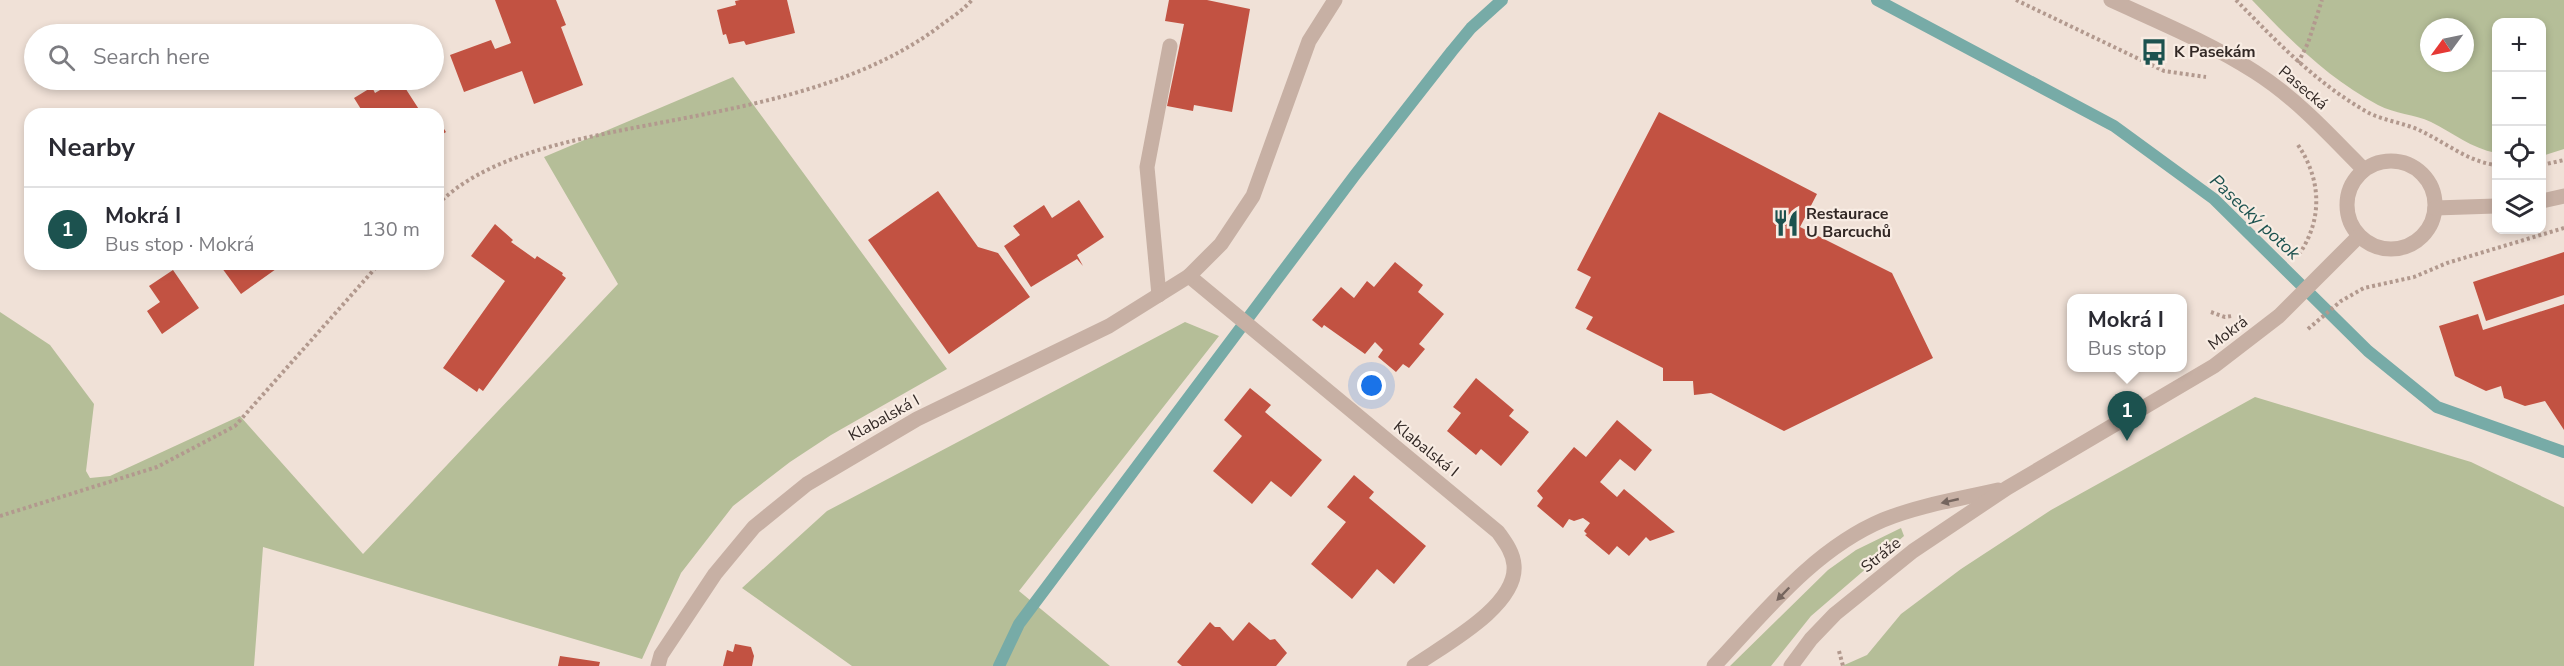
<!DOCTYPE html>
<html lang="en">
<head>
<meta charset="utf-8">
<style>
  body { margin:0; font-family:"Nunito Sans",sans-serif; background:#f2f2f3; color:#2b2b33 }
  .controls { position:absolute; right:18px; top:18px; display:grid; overflow:hidden; border-radius:12px; box-shadow:0 3px 9px #0003 }
  .controls button { width:54px; height:54px; display:grid; place-items:center; padding:0; border:0; border-bottom:2px solid #e1e1e2; background:#fff; color:#2b2b33; font:30px sans-serif }
  .compass { position:absolute; left:2420px; top:18px; width:54px; height:54px; border-radius:50%; background:#fff; box-shadow:0 3px 9px #0003; rotate:237deg }
  .you { position:absolute; left:1372px; top:386px; width:21px; height:21px; margin:-15px; border:4px solid #fff; border-radius:50%; background:#1a73e8; box-shadow:0 0 0 9px #1a73e833 }
  .badge { display:grid; place-items:center; width:39px; height:39px; border-radius:50%; background:#1c524f; color:#fff; font-size:20px; font-weight:700 }
  .pin { position:absolute; translate:-50% -50px; filter:drop-shadow(0 2px 3px #0008) }
  .pin::after { content:''; position:absolute; top:32px; width:21px; height:18px; background:inherit; clip-path:polygon(0 0,100% 0,50% 100%) }
  .popup { position:absolute; left:2067px; top:294px; width:120px; height:78px; box-sizing:border-box; display:grid; place-content:center; border-radius:12px; background:#fff; filter:drop-shadow(0 2px 4px #0005); font-size:20px; white-space:nowrap; color:#7c7c81 }
  .popup b { font-size:22px; color:#2b2b33 }
  .popup::after { content:''; position:absolute; left:50%; top:100%; margin-left:-12px; border:12px solid transparent; border-top-color:#fff }
  .list { margin:0; padding:0; list-style:none }
  h2 { display:flex; justify-content:space-between; align-items:center; height:78px; margin:0; padding:0 24px; font-size:26px }
  h2 small { font-size:20px; font-weight:400; color:#7c7c81 }
  .list li { display:grid; grid-template-columns:39px 1fr auto; gap:18px; align-items:center; box-sizing:border-box; height:84px; padding:0 24px; border-top:2px solid #e1e1e2 }
  .list b { display:block; font-size:22px; white-space:nowrap }
  .list p { margin:0; font-size:20px; white-space:nowrap; color:#7c7c81 }
  .list em { font-size:20px; font-style:normal; color:#7c7c81 }
  .icon { flex:none; width:33px; height:33px; fill:none; stroke:currentColor; stroke-width:2; stroke-linecap:round; stroke-linejoin:round }
  .map { position:relative; flex:none; width:2564px; height:666px; overflow:hidden }
  .search { position:absolute; background:#fff; box-shadow:0 3px 9px #0003; left:24px; top:24px; width:420px; height:66px; display:flex; align-items:center; gap:15px; box-sizing:border-box; padding:0 21px; border-radius:33px; color:#7c7c81; font-size:22px }
  .panel { position:absolute; background:#fff; box-shadow:0 3px 9px #0003; left:24px; top:108px; width:420px; height:162px; border-radius:18px }
  .map>svg:first-child { display:block }
  .green { fill:#b5be98; fill-rule:evenodd }
  .lines { fill:none; stroke-linecap:round; stroke-linejoin:round }
  .stream { stroke:#77aba7; stroke-width:12 }
  .building { fill:#c25242 }
  .path { stroke:#b2998e; stroke-width:4; stroke-dasharray:3 3; stroke-linecap:butt }
  .minor { stroke:#c7b0a4; stroke-width:15 }
  .oneway { fill:#75655e }
  .labels { text-anchor:middle; dominant-baseline:central; stroke-width:4.5; stroke-linejoin:round; paint-order:stroke }
  .poi-label { font-size:16px; font-weight:bold; fill:#322825; stroke:#f8ece3; text-anchor:start }
  .street-label { font-size:16px; fill:#322825; stroke:#f8ece3 }
  .water-label { font-size:18px; font-style:italic; fill:#1c524f; stroke:#f8ece3 }
</style>
</head>
<body>
<div class="map">
<svg width="2564" height="666" viewBox="0 0 2564 666">
  <rect width="100%" height="100%" fill="#f0e1d7"/>
  <g class="green">
    <path d="M2252,0H2564V149L2542,156V22H2496V153C2471,148 2453,133 2431,122C2414,114 2395,114 2378,105C2329,79 2290,40 2252,0ZM2429,27H2465V63H2429Z"/>
    <path d="M733,77L947,369L831,435L790,462L733,506L681,573L642,659L263,547L254,666H0V312L50,345L94,404L86,471L90,478L110,476L240,416L363,554L618,284L544,157Z"/>
    <path d="M1185,322L1219,336L1019,591L1110,666H852L742,588L827,511Z"/>
    <path d="M2255,397L2471,462L2564,507V666H1842L1867,655L1901,614L1961,569L2051,510Z"/>
    <path d="M1901,528L1904,536L1811,616L1771,666H1730L1828,570L1856,550Z"/>
  </g>
  <g class="lines">
    <g class="stream">
      <path d="M1877,0L2114,126L2214,199L2368,351L2437,407L2564,452"/>
      <path d="M999,666L1019,624L1355,175L1452,51L1471,28L1502,0"/>
    </g>
  </g>
  <g class="building">
    <path d="M495,0H556L566,25L561,27L583,85L534,104L522,71L464,92L450,55L491,40L495,49L511,43Z"/>
    <path d="M740,0H787L795,33L746,45L744,41L729,44L726,34L723,35L717,10L736,5L735,1Z"/>
    <path d="M1169,0H1207L1250,9L1232,112L1194,105L1193,111L1167,106L1184,24L1165,21Z"/>
    <path d="M397,80H400L422,114H364L354,98L372,87L375,93Z"/>
    <path d="M1659,112L1817,194L1800,227L1892,273L1933,358L1784,431L1711,393L1694,395L1693,381H1663V368L1586,329L1593,317L1575,308L1591,277L1577,270Z"/>
    <path d="M438,120L446,132L438,137Z"/>
    <path d="M938,191L978,247L998,253L1030,297L949,354L868,240Z"/>
    <path d="M1079,200L1104,237L1077,255L1083,266L1077,259L1031,287L1004,246L1020,235L1013,226L1044,205L1052,218Z"/>
    <path d="M495,224L513,240L511,242L535,259L537,256L563,273L562,275L566,278L483,391L479,388L477,392L443,368L505,281L471,256Z"/>
    <path d="M2564,252V295L2486,321L2473,282Z"/>
    <path d="M1395,262L1423,285L1418,292L1444,314L1419,344L1425,349L1409,368L1403,364L1396,372L1378,357L1383,350L1375,342L1365,354L1324,325L1322,328L1312,320L1341,287L1354,298L1367,281L1374,287Z"/>
    <path d="M219,264H283L241,294Z"/>
    <path d="M173,270L199,308L162,334L147,311L160,302L149,286Z"/>
    <path d="M2564,304V430L2545,401L2525,406L2504,398L2501,386L2486,391L2455,376L2439,326L2478,314L2483,330Z"/>
    <path d="M1476,378L1514,410L1509,416L1529,432L1501,466L1481,449L1476,455L1447,431L1461,413L1453,407Z"/>
    <path d="M1250,388L1271,405L1265,412L1322,460L1291,497L1271,481L1252,504L1213,471L1242,436L1224,420Z"/>
    <path d="M1617,420L1652,450L1635,471L1620,459L1600,482L1617,497L1624,489L1675,532L1650,541L1646,537L1629,556L1617,546L1609,555L1585,535L1587,534L1584,531L1590,523L1583,518L1574,521L1569,519L1563,528L1537,506L1543,498L1537,491L1574,447L1586,457Z"/>
    <path d="M1354,475L1374,492L1369,498L1426,546L1394,584L1377,569L1352,599L1311,564L1346,522L1327,507Z"/>
    <path d="M1210,622L1215,627H1220L1233,641L1249,622L1270,640L1275,639L1287,653L1276,666H1182L1177,662Z"/>
    <path d="M735,644L751,647L754,656L752,666H723L727,650L733,652Z"/>
    <path d="M560,656L600,662L599,666H558Z"/>
  </g>
  <g class="lines">
    <g class="path">
      <path d="M2016,0L2164,71L2206,77"/>
      <path d="M2236,0C2277,42 2317,84 2369,113C2385,121 2405,123 2421,131C2446,143 2469,162 2496,165"/>
      <path d="M2298,63L2308,43L2322,0"/>
      <path d="M2298,145C2321,179 2323,218 2300,253"/>
      <path d="M2542,165L2564,160"/>
      <path d="M438,204C481,161 554,144 613,132C721,110 850,94 940,26C951,18 963,10 972,0"/>
      <path d="M2211,312L2225,317L2232,316"/>
      <path d="M2308,329L2341,301L2364,288L2414,277L2447,263L2564,228"/>
      <path d="M0,516L157,467L235,426L379,264"/>
      <path d="M1839,651L1843,666"/>
    </g>
    <g class="minor">
      <path d="M2111,0C2159,22 2210,43 2255,72C2296,98 2330,135 2364,170"/>
      <circle cx="2391" cy="205" r="44"/>
      <path d="M2542,201L2564,196"/>
      <path d="M2435,208L2496,206"/>
      <path d="M1189,276L1498,532C1505,542 1513,552 1514,565C1518,606 1444,645 1414,666"/>
      <path d="M1159,295L1147,167L1170,46"/>
      <path d="M658,666L661,655L715,574L754,527L807,484L917,419L1109,326L1189,276L1221,244L1253,196L1309,41L1335,0"/>
      <path d="M1714,666C1764,613 1814,549 1883,520C1920,505 1960,499 1998,490"/>
      <path d="M1791,666L1811,639L1835,614L1913,551L2007,488L2214,366L2279,316L2359,236"/>
    </g>
  </g>
  <defs><path id="oneway-solid" d="M-6-.8H1V-3.2L6.5 0L1 3.2V.8H-6Z" transform="scale(1.5)"/></defs>
  <g class="oneway">
    <use href="#oneway-solid" transform="translate(1950 501) rotate(167)"/>
    <use href="#oneway-solid" transform="translate(1783 594) rotate(134)"/>
  </g>
  <defs>
    <symbol id="bus-bare" viewBox="-9 -9 18 18"><path d="M-5-6H5V4H4V6H2V4H-2V6H-4V4H-5ZM-3.5-4V0h7V-4ZM-3.5 1.2v1.5H-2V1.2ZM2 1.2v1.5H3.5V1.2Z" fill="#1c524f" stroke="#f8ece3" stroke-width="2.5" paint-order="stroke"/></symbol>
    <symbol id="restaurant-bare" viewBox="-9 -9 18 18"><path d="M-5-6h1v4h1v-4h1v4h1v-4h1v5L-1.5 .5V6h-2V.5L-5-1ZM5-6V6H3V1.5H1.5Q1.5-4 5-6Z" fill="#1c524f" stroke="#f8ece3" stroke-width="2.5" paint-order="stroke"/></symbol>
  </defs>
  <g fill-rule="evenodd">
    <use href="#bus-bare" x="2135" y="33" width="38" height="38"/>
    <use href="#restaurant-bare" x="1767" y="204" width="38" height="38"/>
  </g>
  <g class="labels">
    <g class="poi-label">
      <text x="2174" y="52">K Pasekám</text>
      <text x="1806" y="214">Restaurace<tspan x="1806" dy="18">U Barcuchů</tspan></text>
    </g>
    <g class="street-label">
      <text transform="translate(2303 88) rotate(40)">Pasecká</text>
      <text transform="translate(2228 333) rotate(-37)">Mokrá</text>
      <text transform="translate(884 418) rotate(-29)">Klabalská I</text>
      <text transform="translate(1426 449) rotate(39)">Klabalská I</text>
      <text transform="translate(1881 555) rotate(-39)">Stráže</text>
    </g>
    <g class="water-label">
      <text transform="translate(2255 217) rotate(43)">Pasecký potok</text>
    </g>
  </g>
</svg>
<div class="controls">
<button>+</button>
<button>−</button>
<button><svg class="icon" aria-label="locate" viewBox="0 0 24 24"><circle cx="12" cy="12" r="6"/><path d="M12 2v4M12 18v4M2 12h4M18 12h4"/></svg></button>
<button><svg class="icon" aria-label="layers" viewBox="0 0 24 24"><path d="M12 4l9 5-9 5-9-5zM3 14l9 5 9-5"/></svg></button>
</div>
<svg class="compass" viewBox="-18 -18 36 36"><path d="M0-13l5 13h-10z" fill="#e53935"/><path d="M0 13l5-13h-10z" fill="#7c7c81"/></svg>
<div class="you"></div>
<div class="pin badge" style="left:2127px;top:441px">1</div>
<div class="popup"><b>Mokrá I</b>Bus stop</div>
<div class="search"><svg class="icon" aria-label="search" viewBox="0 0 24 24"><circle cx="10" cy="10" r="6"/><path d="M15 15l6 6"/></svg>Search here</div>
<section class="panel">
<h2>Nearby<small></small></h2>
<ul class="list">
<li><span class="badge">1</span><div><b>Mokrá I</b><p>Bus stop · Mokrá</p></div><em>130 m</em></li>
</ul>
</section>
</div>
</body>
</html>
